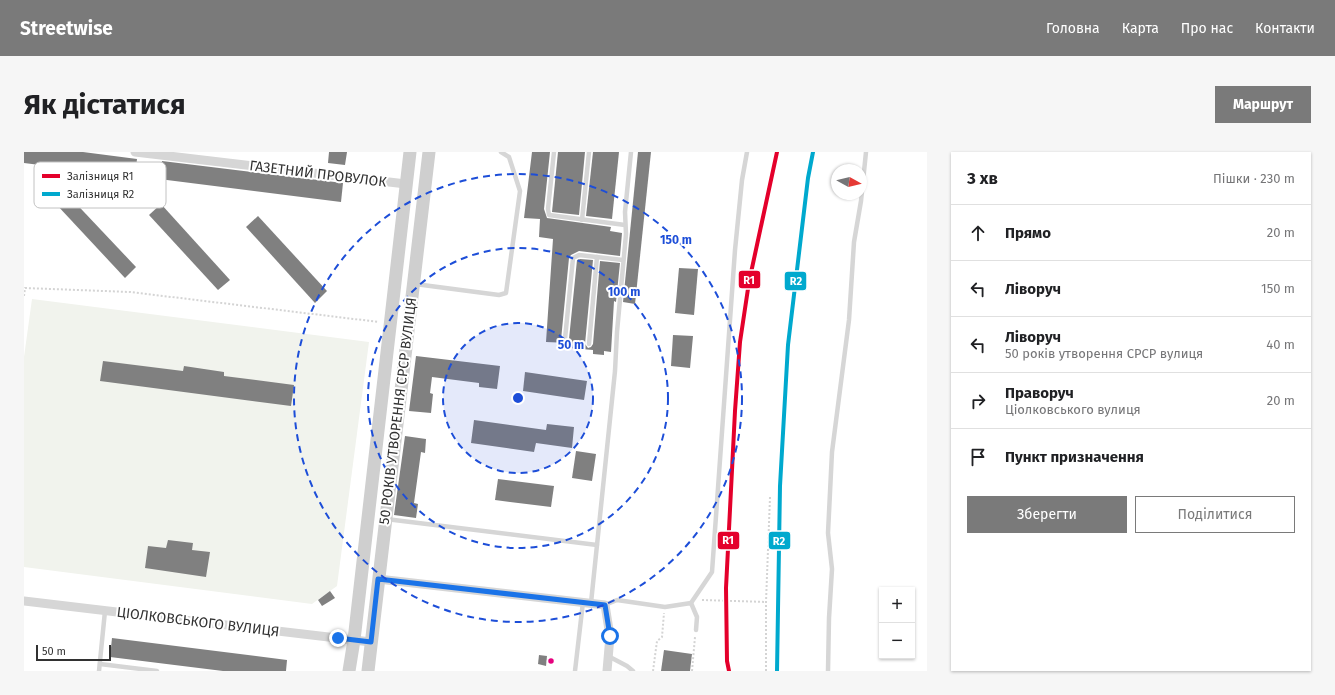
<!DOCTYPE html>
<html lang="uk">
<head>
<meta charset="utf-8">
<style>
  body { margin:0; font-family:"Fira Sans",sans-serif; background:#f6f6f6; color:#202124 }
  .controls { position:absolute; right:12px; bottom:12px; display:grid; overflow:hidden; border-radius:0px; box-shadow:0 1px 3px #0004 }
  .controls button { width:36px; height:36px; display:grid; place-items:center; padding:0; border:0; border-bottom:1px solid #e0e0e0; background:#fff; color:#202124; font:20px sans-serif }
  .compass { position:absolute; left:807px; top:12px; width:36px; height:36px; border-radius:50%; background:#fff; box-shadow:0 1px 3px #0004; rotate:98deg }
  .scale { position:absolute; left:12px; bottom:10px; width:75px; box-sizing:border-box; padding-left:4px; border:2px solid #323232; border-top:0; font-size:11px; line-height:14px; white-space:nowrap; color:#323232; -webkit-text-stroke:3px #fff; paint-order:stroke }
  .stop { position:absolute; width:12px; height:12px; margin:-9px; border:3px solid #1a73e8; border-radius:50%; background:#fff }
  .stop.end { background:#1a73e8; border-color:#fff; box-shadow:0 1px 4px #0008 }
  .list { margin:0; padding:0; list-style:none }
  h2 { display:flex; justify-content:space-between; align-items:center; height:52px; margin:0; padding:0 16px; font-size:17px }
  h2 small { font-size:13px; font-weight:400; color:#757577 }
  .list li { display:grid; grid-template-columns:26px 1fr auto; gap:12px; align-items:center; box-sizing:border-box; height:56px; padding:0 16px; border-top:1px solid #e0e0e0 }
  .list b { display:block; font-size:15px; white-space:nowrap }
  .list p { margin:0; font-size:13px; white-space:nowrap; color:#757577 }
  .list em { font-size:13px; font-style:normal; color:#757577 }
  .actions { display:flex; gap:8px; padding:12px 16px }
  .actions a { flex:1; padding:9px 0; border:1px solid #7a7a7a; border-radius:0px; text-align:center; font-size:14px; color:#7a7a7a }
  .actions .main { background:#7a7a7a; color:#fff }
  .icon { flex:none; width:22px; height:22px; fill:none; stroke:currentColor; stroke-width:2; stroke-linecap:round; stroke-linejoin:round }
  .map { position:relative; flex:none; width:903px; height:519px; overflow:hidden; border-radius:0px }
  header { display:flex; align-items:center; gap:24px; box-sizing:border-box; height:56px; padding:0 20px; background:#7a7a7a; color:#fff }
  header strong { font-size:19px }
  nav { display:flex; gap:22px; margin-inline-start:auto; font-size:14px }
  .intro { display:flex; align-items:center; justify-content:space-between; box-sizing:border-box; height:96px; padding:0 24px }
  h1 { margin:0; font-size:28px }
  .button { padding:10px 18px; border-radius:0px; background:#7a7a7a; color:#fff; font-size:14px; font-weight:700 }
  main { display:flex; gap:24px; padding:0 24px }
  aside { flex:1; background:#fff; border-radius:0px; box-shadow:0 1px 3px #0004 }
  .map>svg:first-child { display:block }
  .green { fill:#f1f3ed }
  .building { fill:#808080 }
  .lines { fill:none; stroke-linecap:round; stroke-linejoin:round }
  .path { stroke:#d4d4d4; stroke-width:2; stroke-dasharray:2 2; stroke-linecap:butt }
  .service { stroke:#d6d6d6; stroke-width:4.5 }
  .minor { stroke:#d6d6d6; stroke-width:9 }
  .secondary { stroke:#cfcfcf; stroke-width:13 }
  .rail-1-casing { stroke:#fff; stroke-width:7 }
  .rail-2-casing { stroke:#fff; stroke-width:7 }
  .rail-1 { stroke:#e4002b; stroke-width:4 }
  .rail-2 { stroke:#00a9ce; stroke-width:4 }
  .route { stroke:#1a73e8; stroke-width:5 }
  .ring { fill:none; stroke:#1d4ed8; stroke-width:2; stroke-dasharray:7 5 }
  .bus-dot { fill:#e5007d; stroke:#fff; stroke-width:1.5 }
  .labels { text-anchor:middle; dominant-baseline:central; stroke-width:4; stroke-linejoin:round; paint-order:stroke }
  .street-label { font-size:14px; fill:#323232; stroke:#fff }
  .key { fill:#fff; stroke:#c2c2c2; stroke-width:1 }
  .key-label { font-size:11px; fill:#323232 }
  .centre { fill:#1d4ed8; stroke:#fff; stroke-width:2 }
  .ring-label { font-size:12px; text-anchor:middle; font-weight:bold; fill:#1d4ed8; stroke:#fff; stroke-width:4; stroke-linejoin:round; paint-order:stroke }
  .line-badge { stroke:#fff; stroke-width:1.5 }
  .badge-label { font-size:11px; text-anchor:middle; font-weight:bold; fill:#fff }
</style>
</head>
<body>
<header>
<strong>Streetwise</strong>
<nav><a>Головна</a><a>Карта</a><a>Про нас</a><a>Контакти</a></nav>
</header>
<div class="intro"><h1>Як дістатися</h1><a class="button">Маршрут</a></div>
<main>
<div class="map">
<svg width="903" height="519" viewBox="0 0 903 519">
  <rect width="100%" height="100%" fill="#fff"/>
  <path class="green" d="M8,147L345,190L313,434L288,452L0,415V205Z"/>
  <g class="building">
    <path d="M0,0H59L113,7L111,25L0,11Z"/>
    <path d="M305,0H323L321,13L304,11Z"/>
    <path d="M508,0H526L520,57L523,66L587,75L586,79L598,81L596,104L555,99L547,103L545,106L537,188L541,191L545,187L553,108L556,107L569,108L561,192L564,196L567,195L569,192L576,109L596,111L592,150L590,149L587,200L580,199V203L569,202V198L545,196V191L522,190L529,87L515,85L516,67L500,66Z"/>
    <path d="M534,0H561L555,63L528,60Z"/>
    <path d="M569,0H595L588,67L562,64Z"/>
    <path d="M614,0H627L611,152L599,150Z"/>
    <path d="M138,9L319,31L317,50L135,27Z"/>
    <path d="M43,42L112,115L101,126L32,52Z"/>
    <path d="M137,52L206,128L194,138L125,63Z"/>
    <path d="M234,64L303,139L291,151L222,75Z"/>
    <path d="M655,116L674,117L670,163L651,161Z"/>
    <path d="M649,183L669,184L666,216L647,214Z"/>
    <path d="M392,204L476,214L473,237L455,235V231L408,225L406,241L409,242L407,261L385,259Z"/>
    <path d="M79,209L159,219L160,214L200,220V224L270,233L267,254L76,229Z"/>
    <path d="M501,220L563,229L560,248L499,239Z"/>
    <path d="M450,268L522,278L523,272L550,275L548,296L512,291L510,300L447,291Z"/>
    <path d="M381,284L402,287L401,301L397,300L390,351L394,352L392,366L370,363Z"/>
    <path d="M552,299L572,302L568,329L548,326Z"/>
    <path d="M474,327L530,334L527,355L471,348Z"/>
    <path d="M144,388L169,391L168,398L186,400L182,425L121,416L124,394L142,396Z"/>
    <path d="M306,439L311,446L298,454L294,448Z"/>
    <path d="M88,486L263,508L262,519H199L86,505Z"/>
    <path d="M640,498L668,502L666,519H637Z"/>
    <path d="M515,503L523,504L522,514L514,512Z"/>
  </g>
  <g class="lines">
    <g class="path">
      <path d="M0,144L1,136L106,140L355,170"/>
      <path d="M678,448L742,450"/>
      <path d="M629,519L633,489L638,485L640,461"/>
      <path d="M668,519L671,485"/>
      <path d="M742,519V450L746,345"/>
    </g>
    <g class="service">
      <path d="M530,0L524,57L525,63L601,73"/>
      <path d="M558,68L565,0"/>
      <path d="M391,132L475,143L482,141L496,39L485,5L477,0"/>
      <path d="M541,187L549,106L555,103L599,108"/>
      <path d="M565,192L573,105"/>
      <path d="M362,367L573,393"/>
      <path d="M567,451L591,219L593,180L602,82L601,60L607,0"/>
      <path d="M667,451L688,420L711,98L718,28L723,0"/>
      <path d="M581,453L593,448L641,455L667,451L673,465L672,478"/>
      <path d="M584,504L603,514L609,519"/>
      <path d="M76,512L133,519"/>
      <path d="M75,519L81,459"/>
      <path d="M551,519L559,450"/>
      <path d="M804,519L805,466L808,417L804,381L808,300L825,168L830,90L837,49L842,0"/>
    </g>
    <g class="minor">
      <path d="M111,0L382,32"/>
      <path d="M354,427L581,453L586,484L583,519"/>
      <path d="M0,449L347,490"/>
    </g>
    <g class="secondary">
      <path d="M325,519L330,488L386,0"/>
      <path d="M344,519L405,0"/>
    </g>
    <defs>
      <path id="rail-1" d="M705,519L703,509L702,436L711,259L716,190L725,130L753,0"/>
      <path id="rail-2" d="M753,519L756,334L764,193L784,26L789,0"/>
    </defs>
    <use href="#rail-1" class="rail-1-casing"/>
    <use href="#rail-2" class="rail-2-casing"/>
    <use href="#rail-1" class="rail-1"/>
    <use href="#rail-2" class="rail-2"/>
  </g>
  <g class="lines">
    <path class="route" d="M314,486L347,490L354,427L581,453L586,484"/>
  </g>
  <circle cx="494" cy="246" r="75" fill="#1d4ed8" fill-opacity=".12"/>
  <g class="ring">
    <circle cx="494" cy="246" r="75"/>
    <circle cx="494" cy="246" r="150"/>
    <circle cx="494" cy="246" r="224"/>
  </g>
  <circle class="bus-dot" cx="527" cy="509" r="3.5"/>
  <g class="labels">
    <g class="street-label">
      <text transform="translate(294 22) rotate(7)">ГАЗЕТНИЙ ПРОВУЛОК</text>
      <text transform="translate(374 259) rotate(-83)">50 РОКІВ УТВОРЕННЯ СРСР ВУЛИЦЯ</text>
      <text transform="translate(174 470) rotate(7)">ЦІОЛКОВСЬКОГО ВУЛИЦЯ</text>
    </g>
  </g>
  <rect x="10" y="10" width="132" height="46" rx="6" class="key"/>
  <rect x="18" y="22" width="18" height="4" fill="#e4002b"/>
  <rect x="18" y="40" width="18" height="4" fill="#00a9ce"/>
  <g class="key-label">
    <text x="43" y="28">Залізниця R1</text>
    <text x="43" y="46">Залізниця R2</text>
  </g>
  <circle cx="494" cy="246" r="6" class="centre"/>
  <g class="ring-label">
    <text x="652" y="92">150 m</text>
    <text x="600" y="144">100 m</text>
    <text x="547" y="197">50 m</text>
  </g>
  <g class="line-badge">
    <rect x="714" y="118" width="23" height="19" rx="4" fill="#e4002b"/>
    <rect x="760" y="119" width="23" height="20" rx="4" fill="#00a9ce"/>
    <rect x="693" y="379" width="23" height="19" rx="4" fill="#e4002b"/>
    <rect x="744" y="379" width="23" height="19" rx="4" fill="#00a9ce"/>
  </g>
  <g class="badge-label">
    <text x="725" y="132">R1</text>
    <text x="772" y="133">R2</text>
    <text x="704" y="392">R1</text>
    <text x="755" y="393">R2</text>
  </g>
</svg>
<div class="controls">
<button>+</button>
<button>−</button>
</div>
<svg class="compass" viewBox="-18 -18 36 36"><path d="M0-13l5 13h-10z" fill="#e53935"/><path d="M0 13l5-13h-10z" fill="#757577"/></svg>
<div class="scale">50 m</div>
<div class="stop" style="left:586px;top:484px"></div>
<div class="stop end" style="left:314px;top:486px"></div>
</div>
<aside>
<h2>3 хв<small>Пішки · 230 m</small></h2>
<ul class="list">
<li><svg class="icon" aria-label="ahead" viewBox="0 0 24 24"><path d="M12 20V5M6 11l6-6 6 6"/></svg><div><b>Прямо</b></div><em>20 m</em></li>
<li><svg class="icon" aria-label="left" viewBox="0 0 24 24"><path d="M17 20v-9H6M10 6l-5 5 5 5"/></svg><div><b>Ліворуч</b></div><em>150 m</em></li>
<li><svg class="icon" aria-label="left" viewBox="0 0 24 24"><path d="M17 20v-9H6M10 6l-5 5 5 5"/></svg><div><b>Ліворуч</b><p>50 років утворення СРСР вулиця</p></div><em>40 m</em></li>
<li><svg class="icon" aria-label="right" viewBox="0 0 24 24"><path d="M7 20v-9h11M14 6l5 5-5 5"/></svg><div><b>Праворуч</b><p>Ціолковського вулиця</p></div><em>20 m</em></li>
<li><svg class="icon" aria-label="arrive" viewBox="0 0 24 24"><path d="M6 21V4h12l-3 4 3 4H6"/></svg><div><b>Пункт призначення</b></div></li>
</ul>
<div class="actions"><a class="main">Зберегти</a><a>Поділитися</a></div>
</aside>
</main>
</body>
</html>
